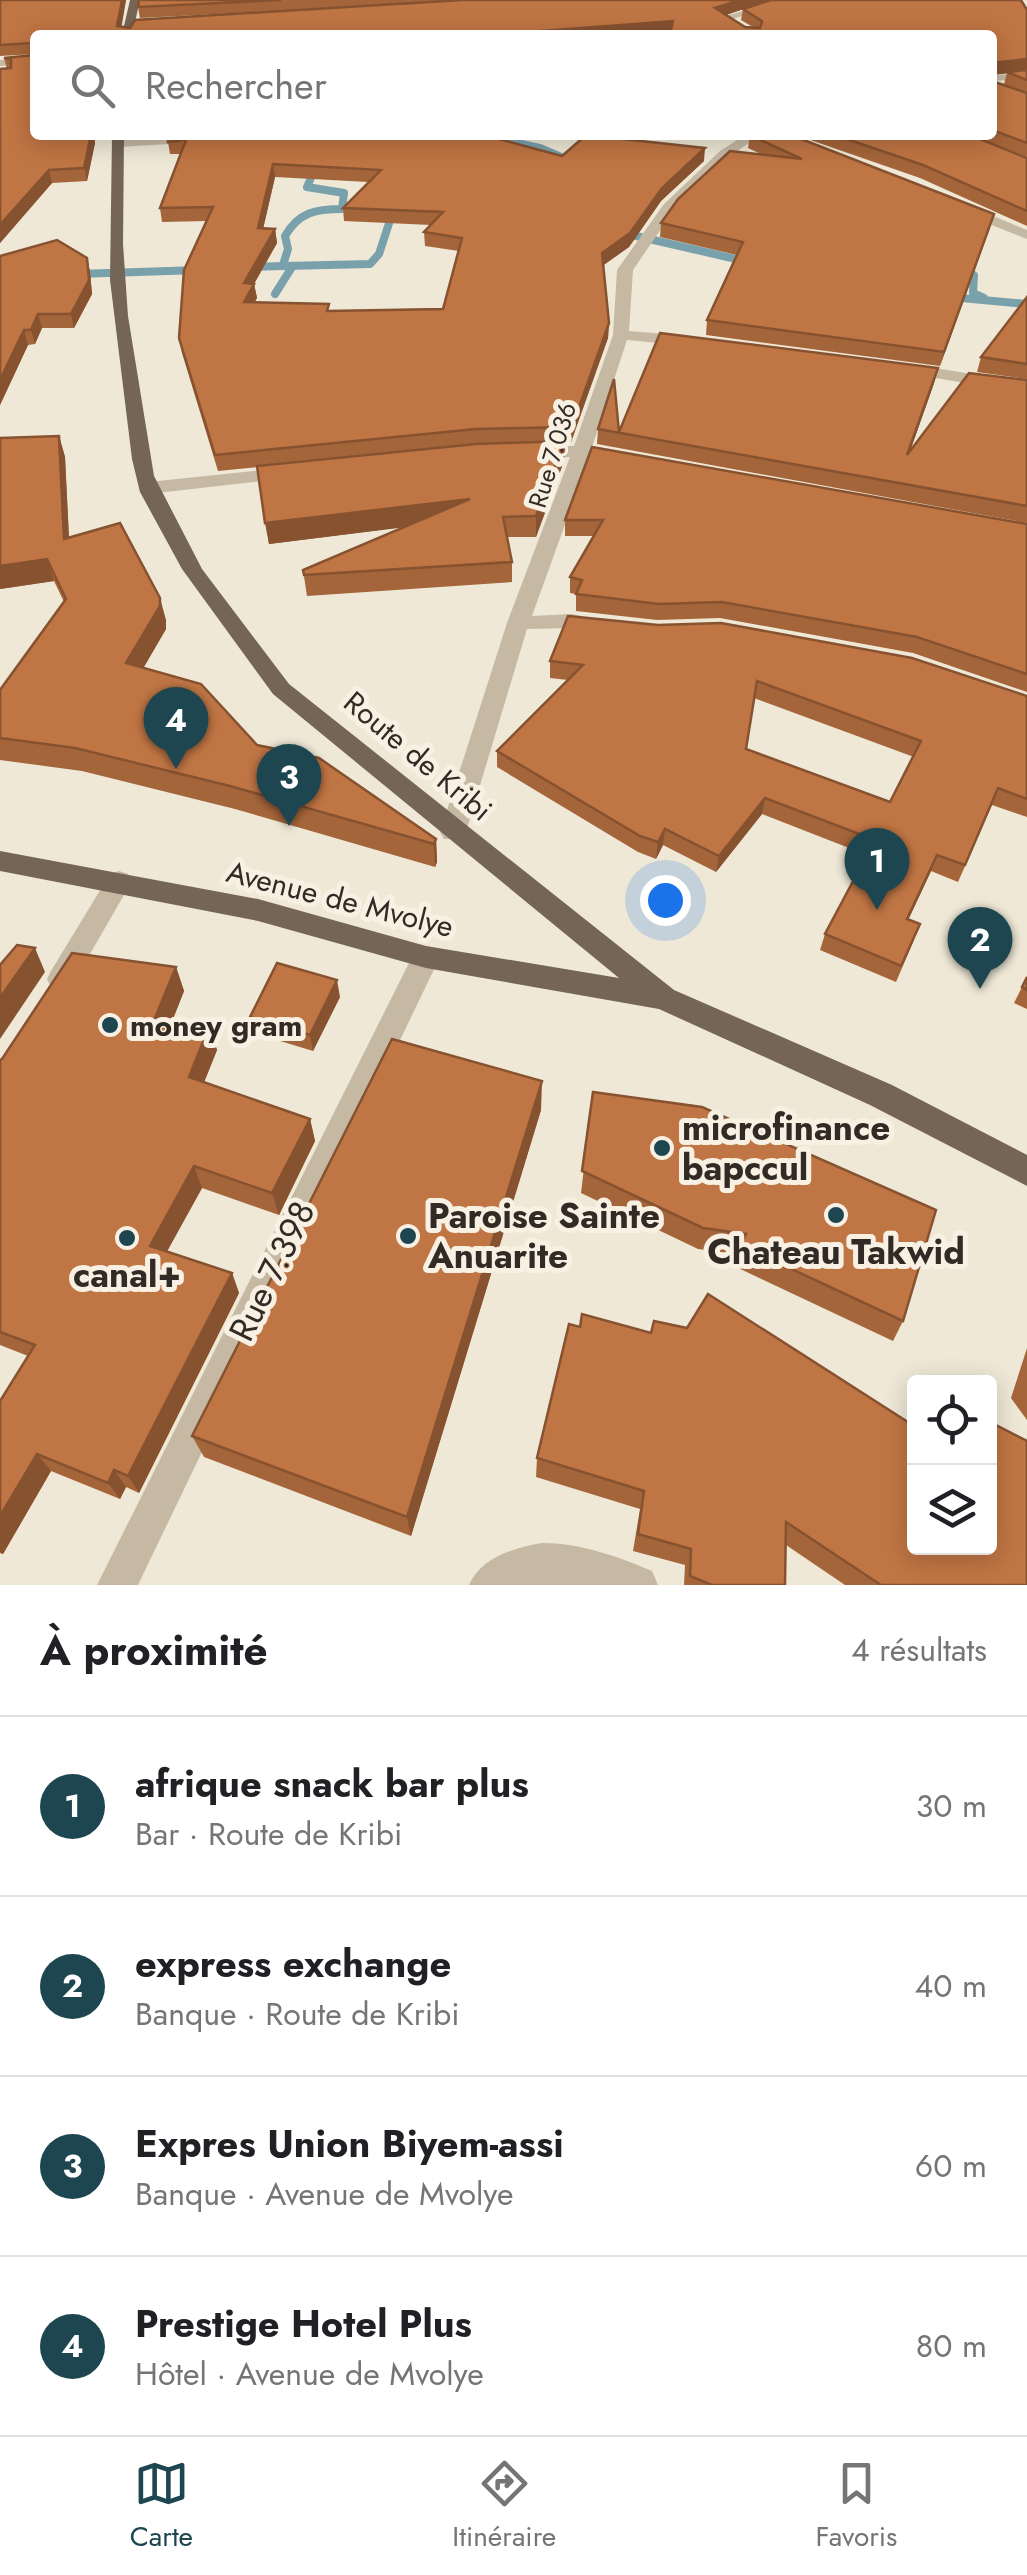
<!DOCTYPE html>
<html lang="fr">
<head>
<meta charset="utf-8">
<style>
  body { margin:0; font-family:Jost,sans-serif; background:#f6f6f6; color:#202124 }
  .controls { position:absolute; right:30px; bottom:30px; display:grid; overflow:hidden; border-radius:10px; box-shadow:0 5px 25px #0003 }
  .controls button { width:90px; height:90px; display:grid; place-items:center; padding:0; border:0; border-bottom:2px solid #e0e0e0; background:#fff; color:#202124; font:50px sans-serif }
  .you { position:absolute; left:665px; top:900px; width:35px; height:35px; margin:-25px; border:8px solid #fff; border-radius:50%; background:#1a73e8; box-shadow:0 0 0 15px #1a73e833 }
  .badge { display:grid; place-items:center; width:65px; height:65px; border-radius:50%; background:#1d4651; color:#fff; font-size:32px; font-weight:700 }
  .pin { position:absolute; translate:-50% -82px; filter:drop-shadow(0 2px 5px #0008) }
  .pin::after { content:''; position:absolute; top:52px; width:35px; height:30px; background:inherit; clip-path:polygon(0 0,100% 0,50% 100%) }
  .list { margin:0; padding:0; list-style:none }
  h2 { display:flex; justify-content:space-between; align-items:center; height:130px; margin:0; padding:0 40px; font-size:42px }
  h2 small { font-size:32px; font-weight:400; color:#757577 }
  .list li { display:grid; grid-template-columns:65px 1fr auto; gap:30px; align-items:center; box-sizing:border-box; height:180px; padding:0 40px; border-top:2px solid #e0e0e0 }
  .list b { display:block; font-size:38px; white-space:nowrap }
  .list p { margin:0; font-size:32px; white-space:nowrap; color:#757577 }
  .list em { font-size:32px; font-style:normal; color:#757577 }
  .icon { flex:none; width:55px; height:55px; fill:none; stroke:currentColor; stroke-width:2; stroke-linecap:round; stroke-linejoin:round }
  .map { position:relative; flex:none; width:1027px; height:1585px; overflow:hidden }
  .search { position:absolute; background:#fff; box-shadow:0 5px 25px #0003; left:30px; right:30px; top:30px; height:110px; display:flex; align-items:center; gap:25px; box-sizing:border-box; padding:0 35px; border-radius:10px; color:#757577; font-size:38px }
  .sheet { height:850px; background:#fff }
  nav { display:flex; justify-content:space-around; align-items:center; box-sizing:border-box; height:140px; border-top:2px solid #e0e0e0; background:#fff; font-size:28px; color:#757577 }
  nav a { display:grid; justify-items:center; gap:5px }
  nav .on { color:#1d4651 }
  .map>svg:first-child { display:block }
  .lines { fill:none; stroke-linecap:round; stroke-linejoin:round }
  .stream-far1 { stroke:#78a1ab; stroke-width:5 }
  .stream { stroke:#78a1ab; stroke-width:8 }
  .minor { fill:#c6b9a4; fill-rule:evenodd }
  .major { fill:#746557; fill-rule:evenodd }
  .wall { fill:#a5653a; fill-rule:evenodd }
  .shaded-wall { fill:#865230 }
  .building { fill:#c07544; stroke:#865230; stroke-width:2.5; fill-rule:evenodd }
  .poi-dot { fill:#1d4651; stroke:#f8f1e3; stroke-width:4 }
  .labels { text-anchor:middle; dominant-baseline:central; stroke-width:10; stroke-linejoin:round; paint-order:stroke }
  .far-street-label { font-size:25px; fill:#322b25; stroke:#f8f1e3 }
  .street-label { font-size:30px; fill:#322b25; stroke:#f8f1e3 }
  .poi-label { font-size:30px; font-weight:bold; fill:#322b25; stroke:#f8f1e3; text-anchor:start }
  .near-poi-label { font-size:35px; font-weight:bold; fill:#322b25; stroke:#f8f1e3; text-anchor:start }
  .near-street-label { font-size:35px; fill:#322b25; stroke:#f8f1e3 }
</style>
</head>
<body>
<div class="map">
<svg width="1027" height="1585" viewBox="0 0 1027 1585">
  <rect width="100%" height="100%" fill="#efe8d7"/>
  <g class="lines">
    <path class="stream-far1" d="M483,135L496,138"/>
    <g class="stream">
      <path d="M485,136L540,148L573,162"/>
      <path d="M623,233L749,262"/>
      <path d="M283,265L288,249L285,236C299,212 316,209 342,209L344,193L307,187L317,164"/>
      <path d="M248,267L370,264L379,254L394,208"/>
      <path d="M957,267L974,275L973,293L984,298"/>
      <path d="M78,274L198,270"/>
      <path d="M275,294L292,267"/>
      <path d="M950,297L1027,304"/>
    </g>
    <g class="minor">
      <path d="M782,0H799L732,19L759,35H746L718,18Z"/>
      <path d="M35,58V64L0,66V60Z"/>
      <path d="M1027,73V79L992,81V75Z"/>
      <path d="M191,135H262L256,139L118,147L112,143L118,139Z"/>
      <path d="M745,135H759L730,157L674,210L633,270L629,331L690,336L698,341L690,346L627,340L592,447L630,458L621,464L589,458L532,616L572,614L605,621L608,626L597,633L572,628L527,629L466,832L462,839H444L440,832L507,623L570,457L531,458L522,452L531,446H574L613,335L617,270L664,204L720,151Z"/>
      <path d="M959,206H969L1027,230V239L959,212Z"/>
      <path d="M904,363L1027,383V393L898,372L896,368Z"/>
      <path d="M292,467L301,473L299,477L148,494L138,488L148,482Z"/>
      <path d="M119,871L128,874L132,881L71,987L61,991L51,987L47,979L51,971L110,874Z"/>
      <path d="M426,946L436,949L440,957L138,1585H97L416,949Z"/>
      <path d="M542,1543C581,1543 616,1556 652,1571L658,1585H469C481,1557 514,1548 542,1543Z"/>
    </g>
    <g class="major">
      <path d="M130,0H140L132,35H122Z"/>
      <path d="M112,135H124L123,244L128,316L154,476L202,569L289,684L674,990L892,1085L1027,1155V1186L870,1105L659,1009L426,968L258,921L0,871V851L258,899L426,946L619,978L273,694L182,569L140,492L132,459L110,280Z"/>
    </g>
  </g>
  <g class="wall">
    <path d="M0,0H126L121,27L130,28L314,9L140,18L138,7L139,0H1021L1027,10V93L1004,84L1007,73L992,75L671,32L35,35V135H94L95,143L87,181L52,183L0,243V69H7L4,58L35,54L0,56ZM743,9L741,20L753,27H745L726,15Z"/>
    <path d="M992,81L1027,93V157L1001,147L1027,158V226L920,178L796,135H992Z"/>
    <path d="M484,135L562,156L704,161L661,201L629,247L603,265L609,323L608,338L571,442H565L564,461L536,537H507L512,562V582L307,596L303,570L403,527L269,544L258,467L218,471L182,353L179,338L207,221L162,222L160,208L181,154H170L168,142ZM275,177L368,182L343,208L344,221L431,225L424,232L425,246L459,251L443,309L330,311L254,302L257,298L254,284L277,243L275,229H263Z"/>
    <path d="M750,135L994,214L940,366L706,335L707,320L737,255L660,237L661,223L763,155L748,148Z"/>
    <path d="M0,256L87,258L90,272L92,294L74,328H42L35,344L28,345L0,405Z"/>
    <path d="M1027,297V379L977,372L981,357Z"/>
    <path d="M1027,380V523L597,444L598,429L619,432L934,383L910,451Z"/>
    <path d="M59,436L65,457L69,537L166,620V629L143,668L257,745L436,839L437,862L435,867L235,809L82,771L0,760V690L64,602L54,581L0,589Z"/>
    <path d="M592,447L1027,524V692L913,653L720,618L657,620L576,611V594L570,593V577L594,536H565V520Z"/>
    <path d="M550,661L1027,696V817L992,805L958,882L931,871L908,920L914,940L896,982L820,950L825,934L867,855L762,814L716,872L663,845L656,859L638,852L497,767V751L568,680L550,678ZM754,698L914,757L890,802L746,749Z"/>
    <path d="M176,967L184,991L172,1021L209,1027L217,1050L204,1082L310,1119L315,1141L279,1215L202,1188L167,1251L232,1273L239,1293L139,1493L126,1487L120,1499L51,1471L3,1554L0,1553V1401L28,1356L0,1345V1060Z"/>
    <path d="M1027,977V1009L1014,1003Z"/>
    <path d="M340,997L313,1051L254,1033L250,1017Z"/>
    <path d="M593,1092L903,1321L893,1341L734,1266L737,1254L698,1249L581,1193Z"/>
    <path d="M541,1110L411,1536L204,1457L192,1436Z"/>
    <path d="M1027,1348V1420L1011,1398Z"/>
    <path d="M537,1458L1027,1585H845L786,1545L785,1585H684L685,1565L633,1551L640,1509L536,1477Z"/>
  </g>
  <g class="shaded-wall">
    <path d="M122,0H126L120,35L117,26Z"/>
    <path d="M740,0H771L714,19L715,8Z"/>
    <path d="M673,21L672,32L636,35H527V32Z"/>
    <path d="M1027,59V71L992,75V63Z"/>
    <path d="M91,135H94L95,143L87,181L84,168Z"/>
    <path d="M705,148L704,161L661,201L629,247L601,267L602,253L662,188Z"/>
    <path d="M273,164L275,177L260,242L258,228Z"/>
    <path d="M49,170L52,183L0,243V225Z"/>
    <path d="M994,214L990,227L940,366L944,352Z"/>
    <path d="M275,229L277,243L246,298L244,283Z"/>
    <path d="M87,258L90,272L92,294L74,328L71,314Z"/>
    <path d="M254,284L257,298L247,316L244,302Z"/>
    <path d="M38,314L42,328L35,344L31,330Z"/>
    <path d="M609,323L608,338L571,442L572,427Z"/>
    <path d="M24,330L28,345L0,405V380Z"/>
    <path d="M938,368L934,383L903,471L907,455Z"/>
    <path d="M59,436L65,457L70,561L64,539Z"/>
    <path d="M565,441L564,461L536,537V516Z"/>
    <path d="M470,499L471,519L269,544L265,523Z"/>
    <path d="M47,559L54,581L0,589V566Z"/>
    <path d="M160,598L166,620V629L133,686L126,663Z"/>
    <path d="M765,798L762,814L716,872L719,856Z"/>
    <path d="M665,829L663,845L656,859L658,842Z"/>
    <path d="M436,839L437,862L435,867L434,844Z"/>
    <path d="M937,855L931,871L901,935L907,919Z"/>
    <path d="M35,948L45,972L0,1039V998Z"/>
    <path d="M176,967L184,991L164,1042L155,1018Z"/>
    <path d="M337,980L340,997L313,1051L310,1035Z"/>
    <path d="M209,1027L217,1050L197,1100L189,1077Z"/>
    <path d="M542,1081L541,1110L411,1536L407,1517Z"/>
    <path d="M310,1119L315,1141L279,1215L272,1193Z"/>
    <path d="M194,1166L202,1188L159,1266L150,1246Z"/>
    <path d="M232,1273L239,1293L139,1493L128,1476Z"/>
    <path d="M37,1454L51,1471L3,1554L0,1552V1516Z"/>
    <path d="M114,1470L126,1487L120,1499L108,1483Z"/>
  </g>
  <g class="building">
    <path d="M0,0H122L117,26L130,28L135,20L462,0H740L715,8L745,27L760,28L762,21L743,9L771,0H1021L1027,10V59L992,63V35H670L673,21L527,32L530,35H35V135H91L84,168L49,170L0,225V69L11,68V59L4,58L35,55L32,43L0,45Z"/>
    <path d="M139,0H281L138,7Z"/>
    <path d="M1027,70V80L1007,72Z"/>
    <path d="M992,81L1027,93V143L992,130Z"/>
    <path d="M168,135H484L562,156L586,135L705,148L662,188L630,233L602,253L609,323L572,427L476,429L215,455L179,338L184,270L213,207L160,208L186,140L168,142ZM273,164L381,170L343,208L443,212L424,232L462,238L443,309L327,311L329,304L244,302L254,284L244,283L275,229L258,228Z"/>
    <path d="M750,135H791L994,214L944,352L707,320L743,242L661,223L678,199L730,151L802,159Z"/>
    <path d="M835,135H970L1027,158V211L923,165Z"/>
    <path d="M57,240L87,258L89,280L71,314H38L31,330H24L0,380V256Z"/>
    <path d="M1027,297V364L981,357Z"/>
    <path d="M660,333L938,368L907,455L969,373L1027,380V506L598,429L614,379L619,432Z"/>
    <path d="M59,436L64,539L120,523L160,598V606L126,663L201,684L257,745L319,758L436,839L434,844L230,786L75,748L0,738V690L66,599L47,559L0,566V438Z"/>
    <path d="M565,441L536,516L503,517L512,562L304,575L303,570L470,499L265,523L257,466L476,444Z"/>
    <path d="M592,447L1027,524V674L917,637L722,602L659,604L576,594L582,580L570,577L603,520H565Z"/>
    <path d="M568,616L658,625L721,623L912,658L1027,696V799L998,788L965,865L937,855L907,919L920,924L901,966L825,934L875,840L765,798L719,856L665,829L658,842L640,836L497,751L583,665L550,661ZM757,681L921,741L890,802L746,749Z"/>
    <path d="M17,945L35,948L0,998V965Z"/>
    <path d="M72,953L176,967L155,1018L209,1027L189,1077L310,1119L272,1193L194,1166L150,1246L232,1273L128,1476L114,1470L108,1483L37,1454L0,1516V1401L35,1345L0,1332V1060L2,1059Z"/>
    <path d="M277,963L337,980L310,1035L250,1017Z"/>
    <path d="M1027,977V990L1022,987Z"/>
    <path d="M392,1039L542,1081L407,1517L192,1436Z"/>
    <path d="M593,1092L702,1107L936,1210L903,1321L740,1245L746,1234L703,1228L582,1171Z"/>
    <path d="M708,1294L914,1426V1548H990V1422L1027,1441V1585H881L786,1522L785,1585H712L690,1576L691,1549L638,1534L644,1491L537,1458L569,1324L580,1327L582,1314L651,1333L654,1321L687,1328Z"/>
  </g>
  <g class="poi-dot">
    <circle cx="110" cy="1025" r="10"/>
    <circle cx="662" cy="1148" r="10"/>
    <circle cx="836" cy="1215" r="10"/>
    <circle cx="408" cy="1236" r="10"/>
    <circle cx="127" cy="1238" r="10"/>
  </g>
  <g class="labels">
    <g class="far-street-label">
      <text transform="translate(552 455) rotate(-73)">Rue 7.036</text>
    </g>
    <g class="street-label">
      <text transform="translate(418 756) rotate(40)">Route de Kribi</text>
      <text transform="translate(340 899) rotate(14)">Avenue de Mvolye</text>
    </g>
    <g class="poi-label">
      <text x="130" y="1025">money gram</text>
    </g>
    <g class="near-poi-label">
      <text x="682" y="1128">microfinance<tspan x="682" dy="40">bapccul</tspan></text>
      <text x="428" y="1216">Paroise Sainte<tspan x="428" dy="40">Anuarite</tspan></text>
      <text x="836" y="1252" text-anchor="middle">Chateau Takwid</text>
      <text x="127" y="1275" text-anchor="middle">canal+</text>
    </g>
    <g class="near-street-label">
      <text transform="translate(272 1271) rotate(-64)">Rue 7.398</text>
    </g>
  </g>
</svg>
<div class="controls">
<button><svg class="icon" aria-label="locate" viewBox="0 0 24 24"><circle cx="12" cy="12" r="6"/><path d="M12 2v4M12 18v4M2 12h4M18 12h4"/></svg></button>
<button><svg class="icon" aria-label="layers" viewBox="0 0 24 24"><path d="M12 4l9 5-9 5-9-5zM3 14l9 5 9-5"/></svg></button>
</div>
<div class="you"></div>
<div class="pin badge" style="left:877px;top:910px">1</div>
<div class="pin badge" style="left:980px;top:989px">2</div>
<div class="pin badge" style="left:289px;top:826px">3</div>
<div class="pin badge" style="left:176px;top:769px">4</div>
<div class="search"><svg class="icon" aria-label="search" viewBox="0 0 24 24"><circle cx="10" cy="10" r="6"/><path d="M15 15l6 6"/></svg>Rechercher</div>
</div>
<section class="sheet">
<h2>À proximité<small>4 résultats</small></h2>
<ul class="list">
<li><span class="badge">1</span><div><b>afrique snack bar plus</b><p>Bar · Route de Kribi</p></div><em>30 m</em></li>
<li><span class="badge">2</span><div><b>express exchange</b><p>Banque · Route de Kribi</p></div><em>40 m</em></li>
<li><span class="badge">3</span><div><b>Expres Union Biyem-assi</b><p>Banque · Avenue de Mvolye</p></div><em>60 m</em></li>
<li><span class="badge">4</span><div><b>Prestige Hotel Plus</b><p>Hôtel · Avenue de Mvolye</p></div><em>80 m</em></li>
</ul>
</section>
<nav>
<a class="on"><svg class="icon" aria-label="map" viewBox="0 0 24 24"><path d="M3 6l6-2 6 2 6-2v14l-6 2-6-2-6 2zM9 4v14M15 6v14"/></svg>Carte</a>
<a><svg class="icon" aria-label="directions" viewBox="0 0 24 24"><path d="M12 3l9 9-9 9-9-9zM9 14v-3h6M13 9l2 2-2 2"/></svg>Itinéraire</a>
<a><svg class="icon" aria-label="saved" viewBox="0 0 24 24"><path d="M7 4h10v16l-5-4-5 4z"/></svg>Favoris</a>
</nav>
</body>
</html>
